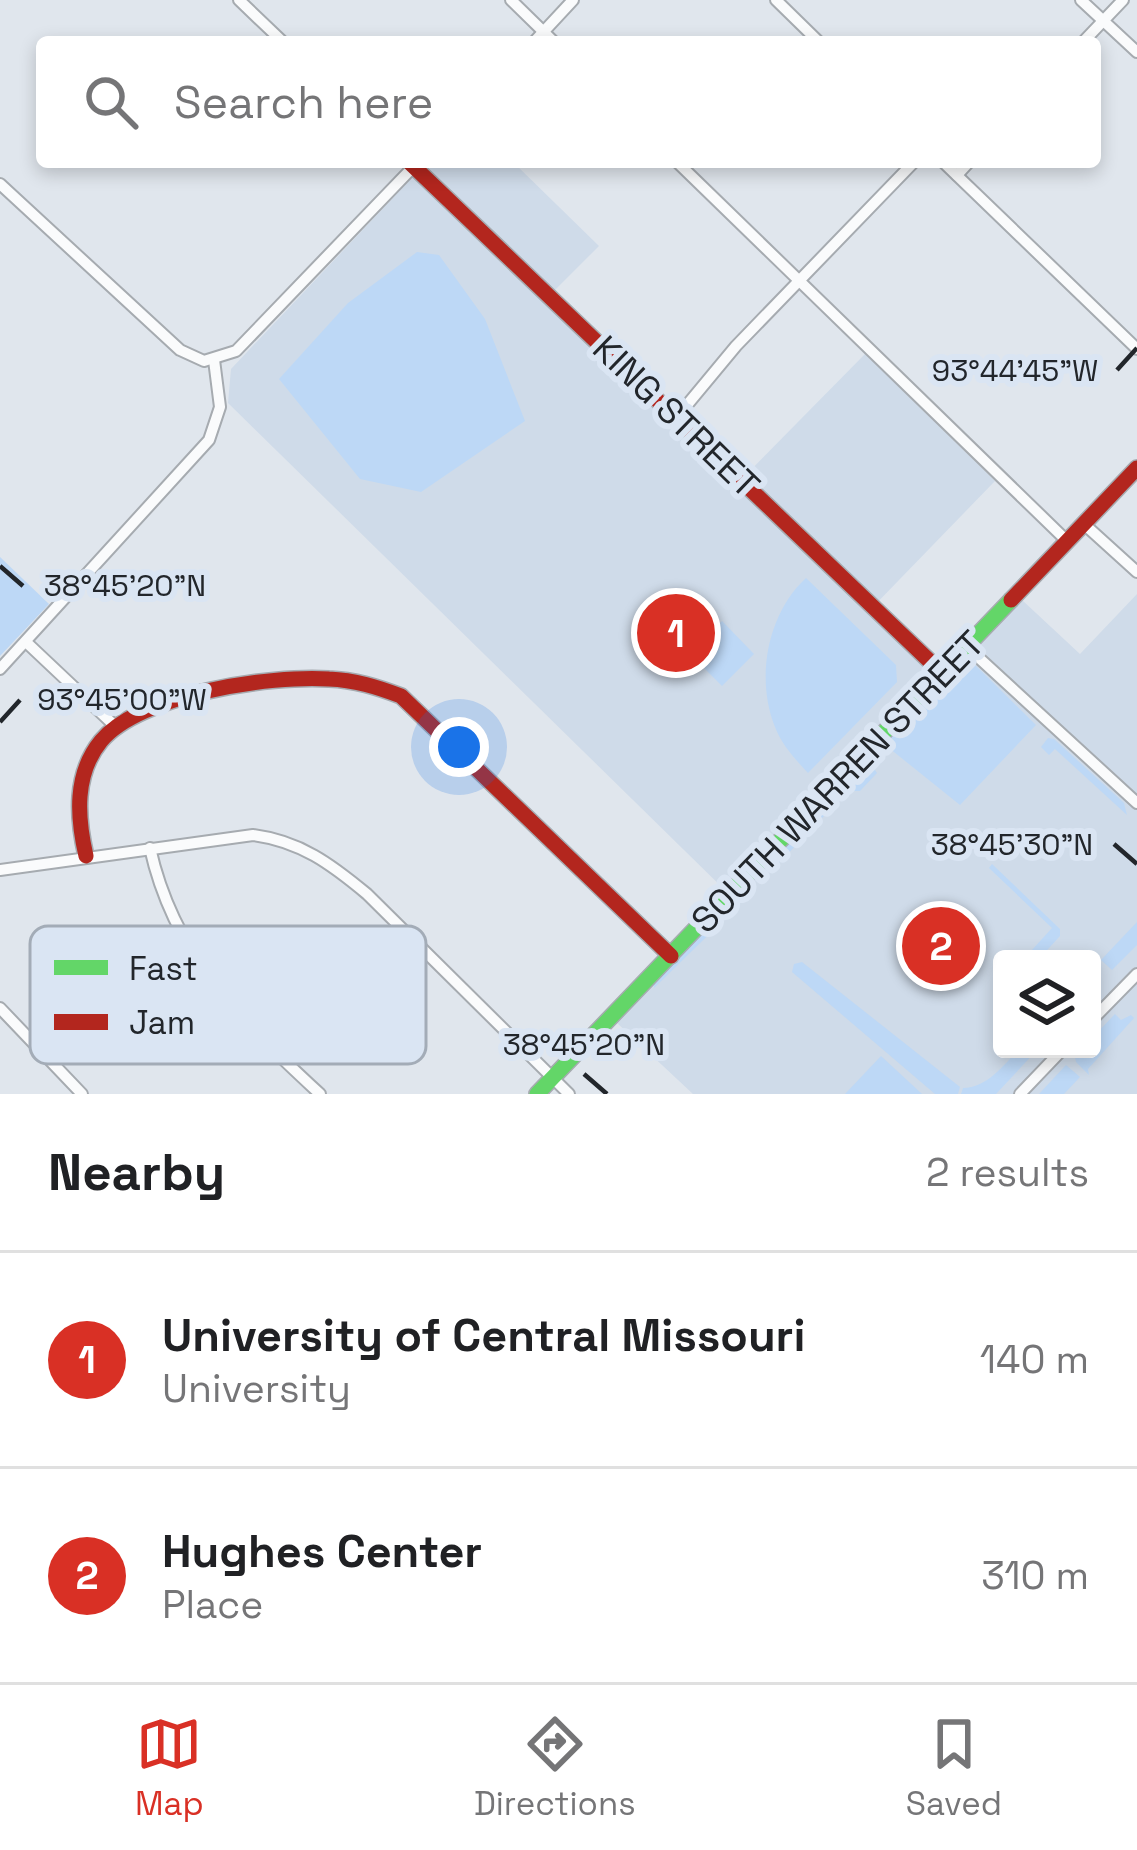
<!DOCTYPE html>
<html lang="en">
<head>
<meta charset="utf-8">
<style>
  body { margin:0; font-family:"Space Grotesk",sans-serif; background:#f2f2f2; color:#202124 }
  .controls { position:absolute; right:36px; bottom:36px; display:grid; overflow:hidden; border-radius:12px; box-shadow:0 6px 18px #0003 }
  .controls button { width:108px; height:108px; display:grid; place-items:center; padding:0; border:0; border-bottom:3px solid #e0e0e0; background:#fff; color:#202124; font:60px sans-serif }
  .you { position:absolute; left:459px; top:747px; width:42px; height:42px; margin:-30px; border:9px solid #fff; border-radius:50%; background:#1a73e8; box-shadow:0 0 0 18px #1a73e833 }
  .badge { display:grid; place-items:center; width:78px; height:78px; border-radius:50%; background:#d93025; color:#fff; font-size:39px; font-weight:700 }
  .pin { position:absolute; translate:-50% -50%; border:6px solid #fff; box-shadow:0 3px 12px #0006 }
  .list { margin:0; padding:0; list-style:none }
  h2 { display:flex; justify-content:space-between; align-items:center; height:156px; margin:0; padding:0 48px; font-size:51px }
  h2 small { font-size:39px; font-weight:400; color:#757577 }
  .list li { display:grid; grid-template-columns:78px 1fr auto; gap:36px; align-items:center; box-sizing:border-box; height:216px; padding:0 48px; border-top:3px solid #e0e0e0 }
  .list b { display:block; font-size:45px; white-space:nowrap }
  .list p { margin:0; font-size:39px; white-space:nowrap; color:#757577 }
  .list em { font-size:39px; font-style:normal; color:#757577 }
  .icon { flex:none; width:66px; height:66px; fill:none; stroke:currentColor; stroke-width:2; stroke-linecap:round; stroke-linejoin:round }
  .map { position:relative; flex:none; width:1137px; height:1094px; overflow:hidden }
  .search { position:absolute; background:#fff; box-shadow:0 6px 18px #0003; left:36px; right:36px; top:36px; height:132px; display:flex; align-items:center; gap:30px; box-sizing:border-box; padding:0 42px; border-radius:12px; color:#757577; font-size:45px }
  .sheet { height:588px; background:#fff }
  nav { display:flex; justify-content:space-around; align-items:center; box-sizing:border-box; height:168px; border-top:3px solid #e0e0e0; background:#fff; font-size:33px; color:#757577 }
  nav a { display:grid; justify-items:center; gap:6px }
  nav .on { color:#d93025 }
  .map>svg:first-child { display:block }
  .built { fill:#cfdbe9; fill-rule:evenodd }
  .green { fill:#bdd8f6 }
  .lines { fill:none; stroke-linecap:round; stroke-linejoin:round }
  .street-casing { stroke:#a6abb0; stroke-width:14 }
  .fast-casing { stroke:#a6abb0; stroke-width:18 }
  .jam-casing { stroke:#a6abb0; stroke-width:18 }
  .street { stroke:#fafbfc; stroke-width:10 }
  .fast { stroke:#63d668; stroke-width:15 }
  .jam { stroke:#b3261e; stroke-width:15 }
  .ticks { fill:none; stroke:#22262b; stroke-width:4.5 }
  .labels { text-anchor:middle; dominant-baseline:central; stroke-width:12; stroke-linejoin:round; paint-order:stroke }
  .street-label { font-size:36px; fill:#22262b; stroke:#dae5f3 }
  .key { fill:#dae5f3; stroke:#a3acb7; stroke-width:3 }
  .key-label { font-size:33px; fill:#22262b }
  .ticks-label { font-size:30px; text-anchor:middle; fill:#22262b; stroke:#dae5f3; stroke-width:12; stroke-linejoin:round; paint-order:stroke }
</style>
</head>
<body>
<div class="map">
<svg width="1137" height="1094" viewBox="0 0 1137 1094">
  <rect width="100%" height="100%" fill="#e0e6ed"/>
  <path class="built" d="M427,162H513L599,246L546,299L736,485L865,354L995,481L868,612L942,682L1022,600L1080,654L1137,594V1094H693L617,1023L735,900L228,403L231,369ZM1002,959H1092V1049H1002Z"/>
  <g class="green">
    <path d="M417,252L439,255L485,319L525,421L421,492L360,479L279,379L348,303Z"/>
    <path d="M0,557L49,604L0,656Z"/>
    <path d="M806,578L896,665L897,682L808,773C795,759 782,745 775,727C755,677 768,613 806,578Z"/>
    <path d="M722,621L754,654L722,686L689,653Z"/>
    <path d="M965,661L975,665L1036,725L960,805L889,748L881,756L878,749Z"/>
    <path d="M1048,738L1054,739L1124,803L1127,815L1055,749L1049,755L1041,747Z"/>
    <path d="M864,763H870L877,773L860,791H848L777,865L771,860Z"/>
    <path d="M992,864L1060,929V936L1039,959L1031,951L1052,928L989,868Z"/>
    <path d="M732,901H737L738,906L654,988V983Z"/>
    <path d="M1137,922V945L1112,970L1101,960Z"/>
    <path d="M802,962L960,1087L958,1094H935L792,972L794,964Z"/>
    <path d="M1115,1014L1121,1020L1131,1015L1134,1018L1088,1069L1089,1075L1076,1062L1075,1057L1081,1049H1092V1038Z"/>
    <path d="M1019,1049H1038L996,1094H961L963,1088C987,1088 1004,1065 1019,1049Z"/>
    <path d="M881,1056L922,1094H845Z"/>
    <path d="M1066,1065L1080,1077L1064,1094H1039Z"/>
  </g>
  <g class="lines">
    <defs>
      <g id="street">
        <path d="M239,0L283,42"/>
        <path d="M511,0L554,42"/>
        <path d="M776,0L819,42"/>
        <path d="M1081,0L1137,52"/>
        <path d="M534,42L573,0"/>
        <path d="M1083,42L1123,0"/>
        <path d="M677,162L1067,541"/>
        <path d="M943,162L1137,349"/>
        <path d="M957,175L969,162"/>
        <path d="M0,184L180,350L204,361L236,351L416,164"/>
        <path d="M677,417L736,346L914,162"/>
        <path d="M1084,524L1137,572"/>
        <path d="M26,642L115,726"/>
        <path d="M967,647L1137,803"/>
        <path d="M0,669L209,440L220,407L214,360"/>
        <path d="M150,848C174,956 241,1021 320,1094"/>
        <path d="M0,870L253,835C300,841 331,864 367,894L569,1094"/>
        <path d="M0,1008L82,1094"/>
        <path d="M1092,1020L1137,974"/>
        <path d="M1020,1094L1063,1049"/>
      </g>
      <path id="fast" d="M537,1094L1011,600"/>
      <g id="jam">
        <path d="M409,162L942,673"/>
        <path d="M1011,600L1137,468"/>
        <path d="M86,856C77,817 74,774 101,741C140,694 271,675 329,679C355,680 377,687 401,696L671,956"/>
      </g>
    </defs>
    <use href="#street" class="street-casing"/>
    <use href="#fast" class="fast-casing"/>
    <use href="#jam" class="jam-casing"/>
    <use href="#street" class="street"/>
    <use href="#fast" class="fast"/>
    <use href="#jam" class="jam"/>
  </g>
  <path class="ticks" d="M1117,370L1137,348M0,566L23,586M0,722L20,700M1114,844L1137,864M584,1074L607,1094"/>
  <g class="labels">
    <g class="street-label">
      <text transform="translate(676 417) rotate(44)">KING STREET</text>
      <text transform="translate(838 782) rotate(-46)">SOUTH WARREN STREET</text>
    </g>
  </g>
  <rect x="30" y="926" width="396" height="138" rx="18" class="key"/>
  <rect x="54" y="960" width="54" height="15" fill="#63d668"/>
  <rect x="54" y="1014" width="54" height="16" fill="#b3261e"/>
  <g class="key-label">
    <text x="129" y="980">Fast</text>
    <text x="129" y="1034">Jam</text>
  </g>
  <g class="ticks-label">
    <text x="1015" y="381">93°44'45"W</text>
    <text x="125" y="596">38°45'20"N</text>
    <text x="122" y="710">93°45'00"W</text>
    <text x="1012" y="855">38°45'30"N</text>
    <text x="584" y="1055">38°45'20"N</text>
  </g>
</svg>
<div class="controls">
<button><svg class="icon" aria-label="layers" viewBox="0 0 24 24"><path d="M12 4l9 5-9 5-9-5zM3 14l9 5 9-5"/></svg></button>
</div>
<div class="you"></div>
<div class="pin badge" style="left:676px;top:633px">1</div>
<div class="pin badge" style="left:941px;top:946px">2</div>
<div class="search"><svg class="icon" aria-label="search" viewBox="0 0 24 24"><circle cx="10" cy="10" r="6"/><path d="M15 15l6 6"/></svg>Search here</div>
</div>
<section class="sheet">
<h2>Nearby<small>2 results</small></h2>
<ul class="list">
<li><span class="badge">1</span><div><b>University of Central Missouri</b><p>University</p></div><em>140 m</em></li>
<li><span class="badge">2</span><div><b>Hughes Center</b><p>Place</p></div><em>310 m</em></li>
</ul>
</section>
<nav>
<a class="on"><svg class="icon" aria-label="map" viewBox="0 0 24 24"><path d="M3 6l6-2 6 2 6-2v14l-6 2-6-2-6 2zM9 4v14M15 6v14"/></svg>Map</a>
<a><svg class="icon" aria-label="directions" viewBox="0 0 24 24"><path d="M12 3l9 9-9 9-9-9zM9 14v-3h6M13 9l2 2-2 2"/></svg>Directions</a>
<a><svg class="icon" aria-label="saved" viewBox="0 0 24 24"><path d="M7 4h10v16l-5-4-5 4z"/></svg>Saved</a>
</nav>
</body>
</html>
